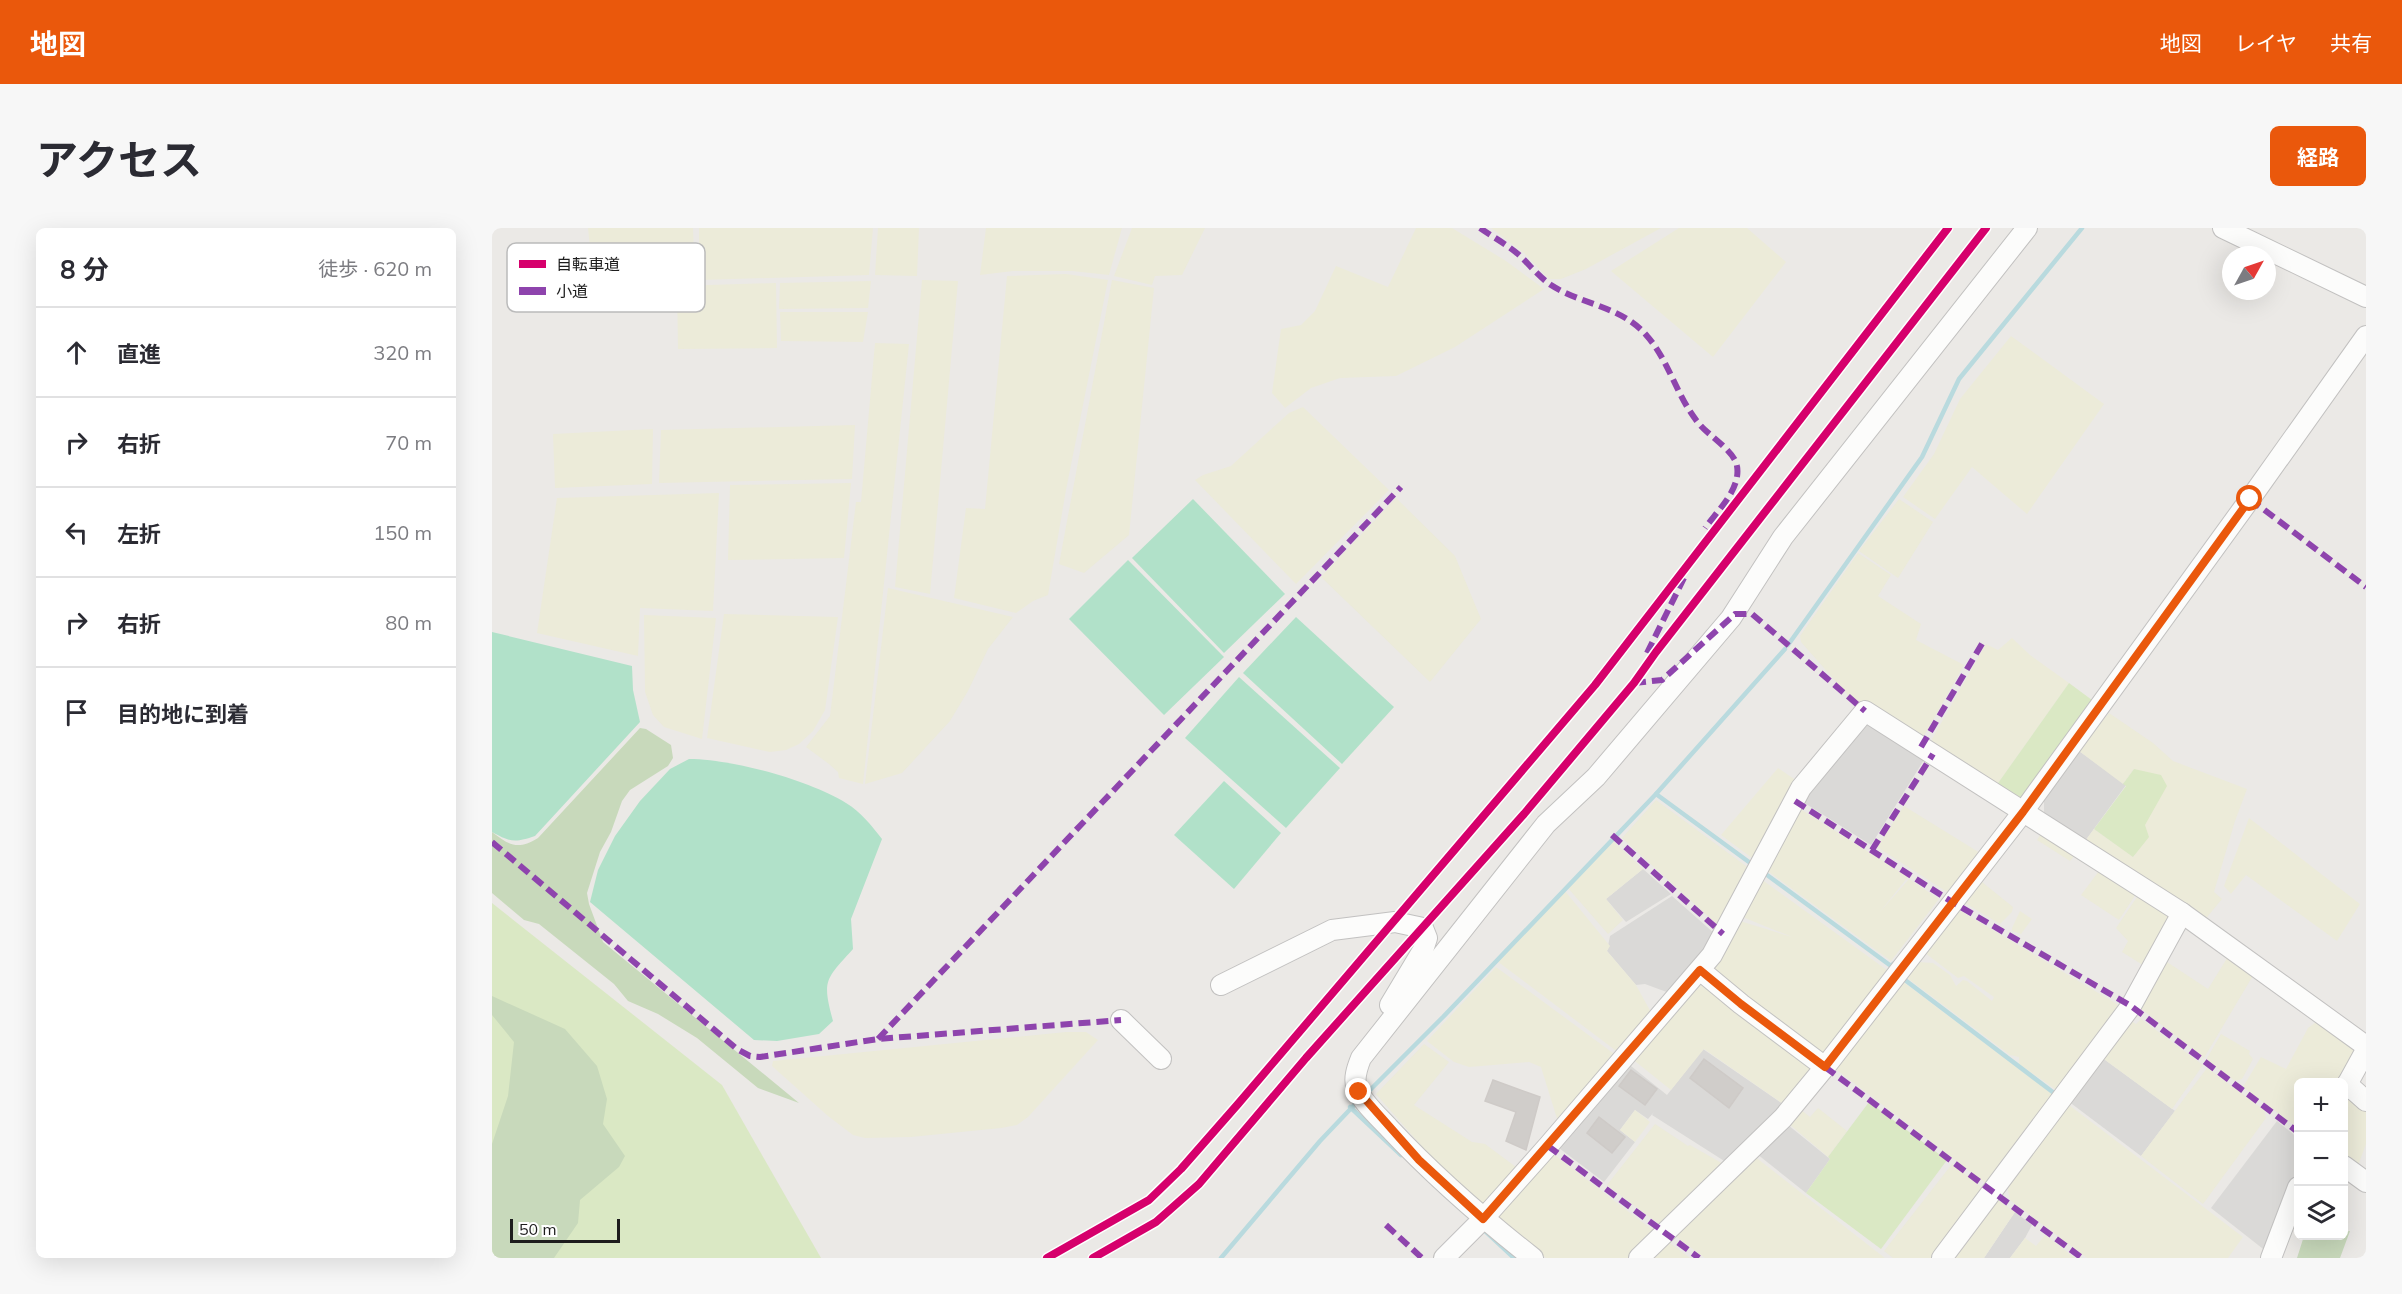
<!DOCTYPE html>
<html lang="ja">
<head>
<meta charset="utf-8">
<style>
  body { margin:0; font-family:Mulish,"Noto Sans JP",sans-serif; background:#f7f7f7; color:#2b2b33 }
  .controls { position:absolute; right:18px; bottom:18px; display:grid; overflow:hidden; border-radius:9px; box-shadow:0 6px 24px #0002 }
  .controls button { width:54px; height:54px; display:grid; place-items:center; padding:0; border:0; border-bottom:2px solid #e1e1e2; background:#fff; color:#2b2b33; font:30px sans-serif }
  .compass { position:absolute; left:1730px; top:18px; width:54px; height:54px; border-radius:50%; background:#fff; box-shadow:0 6px 24px #0002; rotate:50deg }
  .scale { position:absolute; left:18px; bottom:15px; width:110px; box-sizing:border-box; padding-left:6px; border:3px solid #1d1d1d; border-top:0; font-size:16px; line-height:21px; white-space:nowrap; color:#1d1d1d; -webkit-text-stroke:4px #fff; paint-order:stroke }
  .stop { position:absolute; width:18px; height:18px; margin:-14px; border:4px solid #ea580c; border-radius:50%; background:#fff }
  .stop.end { background:#ea580c; border-color:#fff; box-shadow:0 2px 6px #0008 }
  .list { margin:0; padding:0; list-style:none }
  h2 { display:flex; justify-content:space-between; align-items:center; height:78px; margin:0; padding:0 24px; font-size:26px }
  h2 small { font-size:20px; font-weight:400; color:#7c7c81 }
  .list li { display:grid; grid-template-columns:39px 1fr auto; gap:18px; align-items:center; box-sizing:border-box; height:90px; padding:0 24px; border-top:2px solid #e1e1e2 }
  .list b { display:block; font-size:22px; white-space:nowrap }
  .list em { font-size:20px; font-style:normal; color:#7c7c81 }
  .icon { flex:none; width:33px; height:33px; fill:none; stroke:currentColor; stroke-width:2; stroke-linecap:round; stroke-linejoin:round }
  .map { position:relative; flex:none; width:1874px; height:1030px; overflow:hidden; border-radius:9px }
  header { display:flex; align-items:center; gap:36px; box-sizing:border-box; height:84px; padding:0 30px; background:#ea580c; color:#fff }
  header strong { font-size:28px }
  nav { display:flex; gap:33px; margin-inline-start:auto; font-size:21px }
  .intro { display:flex; align-items:center; justify-content:space-between; box-sizing:border-box; height:144px; padding:0 36px }
  h1 { margin:0; font-size:42px }
  .button { padding:15px 27px; border-radius:9px; background:#ea580c; color:#fff; font-size:21px; font-weight:700 }
  main { display:flex; gap:36px; padding:0 36px }
  aside { flex:1; background:#fff; border-radius:9px; box-shadow:0 6px 24px #0002 }
  .map>svg:first-child { display:block }
  .residential { fill:#dad9d7 }
  .farmland { fill:#ecebd9 }
  .grass { fill:#dae8c4 }
  .forest { fill:#c8d9bb }
  .pitch { fill:#b1e1c9 }
  .lines { fill:none; stroke-linecap:round; stroke-linejoin:round }
  .stream { stroke:#b9dade; stroke-width:4.5 }
  .building { fill:#d0cdca; stroke:#cecac7; stroke-width:1.5 }
  .minor-casing { stroke:#c2c1c0; stroke-width:22 }
  .minor { stroke:#fcfcfb; stroke-width:20 }
  .quiet { stroke:#8e44ad; stroke-width:6; stroke-dasharray:12 6; stroke-linecap:butt }
  .cycleway-casing { stroke:#fff; stroke-width:11 }
  .cycleway { stroke:#d6006c; stroke-width:8 }
  .route { stroke:#ea580c; stroke-width:8 }
  .key { fill:#fff; stroke:#bbb; stroke-width:1.5 }
  .key-label { font-size:16px; fill:#1d1d1d }
</style>
</head>
<body>
<header>
<strong>地図</strong>
<nav><a>地図</a><a>レイヤ</a><a>共有</a></nav>
</header>
<div class="intro"><h1>アクセス</h1><a class="button">経路</a></div>
<main>
<aside>
<h2>8 分<small>徒歩 · 620 m</small></h2>
<ul class="list">
<li><svg class="icon" aria-label="ahead" viewBox="0 0 24 24"><path d="M12 20V5M6 11l6-6 6 6"/></svg><div><b>直進</b></div><em>320 m</em></li>
<li><svg class="icon" aria-label="right" viewBox="0 0 24 24"><path d="M7 20v-9h11M14 6l5 5-5 5"/></svg><div><b>右折</b></div><em>70 m</em></li>
<li><svg class="icon" aria-label="left" viewBox="0 0 24 24"><path d="M17 20v-9H6M10 6l-5 5 5 5"/></svg><div><b>左折</b></div><em>150 m</em></li>
<li><svg class="icon" aria-label="right" viewBox="0 0 24 24"><path d="M7 20v-9h11M14 6l5 5-5 5"/></svg><div><b>右折</b></div><em>80 m</em></li>
<li><svg class="icon" aria-label="arrive" viewBox="0 0 24 24"><path d="M6 21V4h12l-3 4 3 4H6"/></svg><div><b>目的地に到着</b></div></li>
</ul>
</aside>
<div class="map">
<svg width="1874" height="1030" viewBox="0 0 1874 1030">
  <rect width="100%" height="100%" fill="#ebe9e6"/>
  <g class="residential">
    <path d="M1375,488L1435,527L1379,617L1311,574Z"/>
    <path d="M1587,523L1634,557L1593,613L1552,584V572Z"/>
    <path d="M1151,641L1179,666L1134,694L1114,671Z"/>
    <path d="M1180,668L1223,706L1180,766L1153,756L1144,757L1115,723L1118,708Z"/>
    <path d="M1211,821L1294,878L1237,936L1160,887L1162,884L1156,891L1143,882L1128,902L1143,914L1112,954L1063,917L1134,834L1175,867Z"/>
    <path d="M1609,829L1683,883L1649,928L1576,873Z"/>
    <path d="M1785,893L1806,910V941L1775,1024L1719,980Z"/>
    <path d="M1296,897L1338,931L1314,965L1265,926Z"/>
    <path d="M1523,984L1540,997L1533,1010L1518,1030H1492Z"/>
  </g>
  <g class="farmland">
    <path d="M96,0H201L203,53L102,58Z"/>
    <path d="M207,0H381L377,47L207,52Z"/>
    <path d="M386,0H427L425,48L383,47Z"/>
    <path d="M494,0H630L617,47L580,43H521L488,47Z"/>
    <path d="M640,0H713L690,47L663,48L660,57L622,48Z"/>
    <path d="M924,0H960L1014,33L1052,61L963,119L904,148L848,150L819,160L793,180L780,165L789,101L809,97L823,83L844,38L896,59Z"/>
    <path d="M999,0H1169L1094,41L1069,51H1057L1032,25Z"/>
    <path d="M1187,0H1255L1294,34L1221,129L1119,43Z"/>
    <path d="M574,46L616,52L574,262L556,367L541,373L524,385L462,370L474,280L493,281L515,48Z"/>
    <path d="M430,52L466,53L438,366L403,359Z"/>
    <path d="M620,52L662,60L637,307L592,345L567,336Z"/>
    <path d="M379,53L376,80L287,81L288,55Z"/>
    <path d="M284,55L285,120L186,121L185,58Z"/>
    <path d="M288,84H376L371,114L289,113Z"/>
    <path d="M1519,108L1612,176L1535,286L1480,239L1443,291L1411,269L1442,226L1468,171Z"/>
    <path d="M383,115L417,116L371,556L347,550L346,544L337,536L314,519L338,488L364,274H369Z"/>
    <path d="M811,179L897,262L804,356L703,252L711,247L739,238L797,185Z"/>
    <path d="M363,197L360,251L167,255L169,202Z"/>
    <path d="M161,201L160,256L63,260L61,206Z"/>
    <path d="M359,255L352,330L236,332L238,257Z"/>
    <path d="M227,265L221,383L148,380L146,428L45,405L65,270Z"/>
    <path d="M904,270L963,328L989,391L938,454L829,349Z"/>
    <path d="M1407,271L1441,294L1406,350L1367,323Z"/>
    <path d="M1366,325L1399,347L1386,368L1429,396L1424,412L1472,437L1433,506L1428,510L1376,477L1363,475L1309,414L1308,408Z"/>
    <path d="M396,360L521,389L496,421L476,463L458,493L410,545L373,556Z"/>
    <path d="M232,386L346,389L333,482L321,503L307,516L294,522L278,524L215,510Z"/>
    <path d="M152,387L224,390L210,511L172,499L161,487L153,464Z"/>
    <path d="M1520,410L1538,427L1577,455L1504,558L1441,517L1440,511L1494,416L1506,422Z"/>
    <path d="M1617,485L1661,515L1681,533L1755,561L1743,593L1722,664L1730,671L1711,694L1593,613L1602,601L1642,629L1652,597L1661,581L1642,541L1631,556L1587,523Z"/>
    <path d="M1286,540L1308,555L1264,633L1229,607Z"/>
    <path d="M1164,572L1258,641L1228,699L1130,610Z"/>
    <path d="M1412,578L1488,625L1455,664L1385,619Z"/>
    <path d="M1307,580L1416,649L1387,685L1417,651L1447,671L1399,733L1273,641Z"/>
    <path d="M1757,590L1868,676L1845,713L1754,647L1739,666L1732,658Z"/>
    <path d="M1550,604L1584,626L1578,633L1545,612Z"/>
    <path d="M1121,613L1151,641L1114,671L1131,692L1116,706L1076,660Z"/>
    <path d="M1607,643L1644,666L1627,692L1589,667Z"/>
    <path d="M1269,651L1399,745L1327,834L1214,741L1248,693L1300,709L1248,688Z"/>
    <path d="M1490,654L1521,679L1520,684L1508,696L1473,675Z"/>
    <path d="M1073,663L1118,718L1115,723L1144,757L1161,788L1127,825L1005,733Z"/>
    <path d="M1645,669L1682,691L1654,739L1630,724L1636,713L1624,700Z"/>
    <path d="M1467,682L1625,776L1627,783L1566,863L1527,836V829L1518,827L1414,749L1426,734L1441,735L1458,747L1464,758L1471,752L1475,753L1500,773L1502,769L1472,748L1466,750L1433,725Z"/>
    <path d="M1528,683L1540,691L1529,706L1520,703V700Z"/>
    <path d="M1737,727L1762,746L1712,830L1647,779L1672,732L1716,761Z"/>
    <path d="M1004,739L1125,828L1067,897L1049,839L1037,834L977,839L962,834L935,813Z"/>
    <path d="M1209,749L1324,838L1294,878L1212,821L1179,862L1139,830Z"/>
    <path d="M1410,753L1563,868L1496,957L1341,839Z"/>
    <path d="M1649,791L1711,837L1680,881L1609,829L1639,793L1644,796Z"/>
    <path d="M1827,792L1865,820L1848,854H1806V900L1751,859L1769,829L1794,841L1816,800Z"/>
    <path d="M574,804H594L606,812L536,889L525,897L509,900L419,909L373,910L361,907L336,888L280,838L281,833Z"/>
    <path d="M1729,806L1758,823L1757,826L1761,831L1750,851L1743,853L1714,832Z"/>
    <path d="M932,816L957,834L922,877L980,914L993,916L1028,942L995,980L940,930L884,866Z"/>
    <path d="M1715,840L1772,882L1774,890L1711,976L1649,928Z"/>
    <path d="M1858,864L1874,878V916L1864,943L1852,934V876Z"/>
    <path d="M1577,877L1751,1009L1736,1030H1595L1518,972L1515,958Z"/>
    <path d="M1326,880L1355,903L1336,929L1296,895L1308,881L1318,889Z"/>
    <path d="M1143,882L1158,894L1143,914L1128,902Z"/>
    <path d="M1163,896L1196,918L1198,917L1233,937L1171,999L1115,957Z"/>
    <path d="M1059,924L1142,988L1165,1005L1140,1030H1054L1043,1022L1004,987Z"/>
    <path d="M1262,928L1321,974L1393,1030H1213L1182,1007Z"/>
    <path d="M1460,936L1493,962L1442,1030H1401L1392,1023Z"/>
    <path d="M1506,972L1523,984L1492,1030H1461Z"/>
    <path d="M1553,1007L1583,1030H1518L1533,1010L1544,1018Z"/>
    <path d="M1174,1012L1198,1030H1156Z"/>
  </g>
  <g class="grass">
    <path d="M1577,455L1600,472L1526,574L1504,558Z"/>
    <path d="M1642,541L1669,547L1675,558L1653,597L1657,609L1641,629L1602,601L1634,558L1631,556Z"/>
    <path d="M0,675L230,857L329,1030H0Z"/>
    <path d="M1377,874L1455,932L1389,1021L1314,965L1338,931L1336,929Z"/>
  </g>
  <g class="forest">
    <path d="M148,500L154,501L179,517L181,530L176,538L138,562L130,573L119,604L108,624L95,665L97,676L111,714L307,875L266,860L205,810L166,786L136,773L122,756L47,696L32,692L0,665V604C18,618 26,622 46,610Z"/>
    <path d="M0,768L73,801L105,838L115,871L111,896L133,928L127,939L88,972L86,995L62,1030H0V916L16,868L22,814L0,787Z"/>
    <path d="M1858,1003L1848,1030H1805L1812,1008H1852V1004Z"/>
  </g>
  <g class="pitch">
    <path d="M701,271L793,366L732,425L640,330Z"/>
    <path d="M636,332L732,429L672,487L577,391Z"/>
    <path d="M804,389L902,479L850,536L751,445Z"/>
    <path d="M0,404L140,438L141,462L148,494L43,608C23,615 18,614 0,604Z"/>
    <path d="M747,449L848,540L794,600L693,510Z"/>
    <path d="M197,531C240,531 317,552 354,575C369,584 379,597 390,611L359,691L361,721C333,752 330,752 341,793L327,806L285,813L262,812L98,674L106,642L123,608L148,573L178,541Z"/>
    <path d="M732,553L789,605L742,661L682,607Z"/>
  </g>
  <g class="lines">
    <g class="stream">
      <path d="M1296,417L1430,229L1467,151L1590,0"/>
      <path d="M1164,566L1261,637"/>
      <path d="M1271,644L1399,738L1401,736"/>
      <path d="M1413,752L1562,865"/>
      <path d="M873,867L951,789L1164,566L1293,421"/>
      <path d="M858,879L909,927"/>
      <path d="M991,1001L1022,1030"/>
      <path d="M729,1030L828,913L867,872"/>
    </g>
  </g>
  <g class="building">
    <path d="M1212,831L1251,860L1237,880L1198,850Z"/>
    <path d="M1139,842L1165,861L1153,877L1127,858Z"/>
    <path d="M1001,852L1048,869L1034,922L1014,913L1024,884L993,873Z"/>
    <path d="M1107,889L1133,909L1120,925L1095,905Z"/>
  </g>
  <g class="lines">
    <defs>
      <g id="minor">
        <path d="M1731,0L1874,69"/>
        <path d="M1208,742L1249,776L1333,839"/>
        <path d="M729,757L840,702L903,694L931,700L935,710L931,722L898,777"/>
        <path d="M629,792L669,831"/>
        <path d="M1855,856L1874,873"/>
        <path d="M1852,862L1874,822"/>
        <path d="M1852,938L1874,954"/>
        <path d="M952,1030L991,991L1056,918L1220,727L1309,560L1373,483L1690,685L1874,818"/>
        <path d="M1041,1030C990,990 942,948 897,900C887,889 871,875 865,861C861,851 865,840 869,830L1054,596L1104,549L1239,390L1291,309L1535,0"/>
        <path d="M1147,1030L1291,890L1333,839L1531,584L1758,271L1874,108"/>
        <path d="M1450,1030L1639,778L1690,685"/>
        <path d="M1779,1030L1806,959"/>
      </g>
    </defs>
    <use href="#minor" class="minor-casing"/>
    <use href="#minor" class="minor"/>
    <g class="quiet">
      <path d="M988,0C1001,9 1014,16 1026,26C1037,36 1047,49 1059,57C1090,77 1130,78 1155,108C1178,134 1185,171 1209,198C1218,208 1243,224 1245,238C1249,261 1226,282 1213,300"/>
      <path d="M1758,271L1874,359"/>
      <path d="M1155,425L1192,350"/>
      <path d="M1142,455L1170,452L1243,386H1260L1373,483"/>
      <path d="M1429,519L1491,414"/>
      <path d="M1303,573L1460,674L1639,778L1806,904"/>
      <path d="M1120,607L1231,706"/>
      <path d="M0,614L245,821L258,828L268,829L386,811L629,792"/>
      <path d="M1380,622L1441,526"/>
      <path d="M386,811L909,259"/>
      <path d="M1333,839L1590,1030"/>
      <path d="M1056,918L1207,1030"/>
      <path d="M894,997L930,1030"/>
    </g>
    <defs>
      <g id="cycleway">
        <path d="M555,1030L657,972L689,941L746,876L1103,457L1456,0"/>
        <path d="M601,1030L664,994L707,956L814,830L1032,586L1142,455L1164,424L1494,0"/>
      </g>
    </defs>
    <use href="#cycleway" class="cycleway-casing"/>
    <use href="#cycleway" class="cycleway"/>
  </g>
  <g class="lines">
    <path class="route" d="M867,864L927,932L991,991L1208,742L1249,776L1333,839L1531,584L1758,271"/>
  </g>
  <rect x="15" y="15" width="198" height="69" rx="9" class="key"/>
  <rect x="27" y="32" width="27" height="8" fill="#d6006c"/>
  <rect x="27" y="59" width="27" height="8" fill="#8e44ad"/>
  <g class="key-label">
    <text x="64" y="42">自転車道</text>
    <text x="64" y="69">小道</text>
  </g>
</svg>
<div class="controls">
<button>+</button>
<button>−</button>
<button><svg class="icon" aria-label="layers" viewBox="0 0 24 24"><path d="M12 4l9 5-9 5-9-5zM3 14l9 5 9-5"/></svg></button>
</div>
<svg class="compass" viewBox="-18 -18 36 36"><path d="M0-13l5 13h-10z" fill="#e53935"/><path d="M0 13l5-13h-10z" fill="#7c7c81"/></svg>
<div class="scale">50 m</div>
<div class="stop" style="left:1758px;top:271px"></div>
<div class="stop end" style="left:867px;top:864px"></div>
</div>
</main>
</body>
</html>
